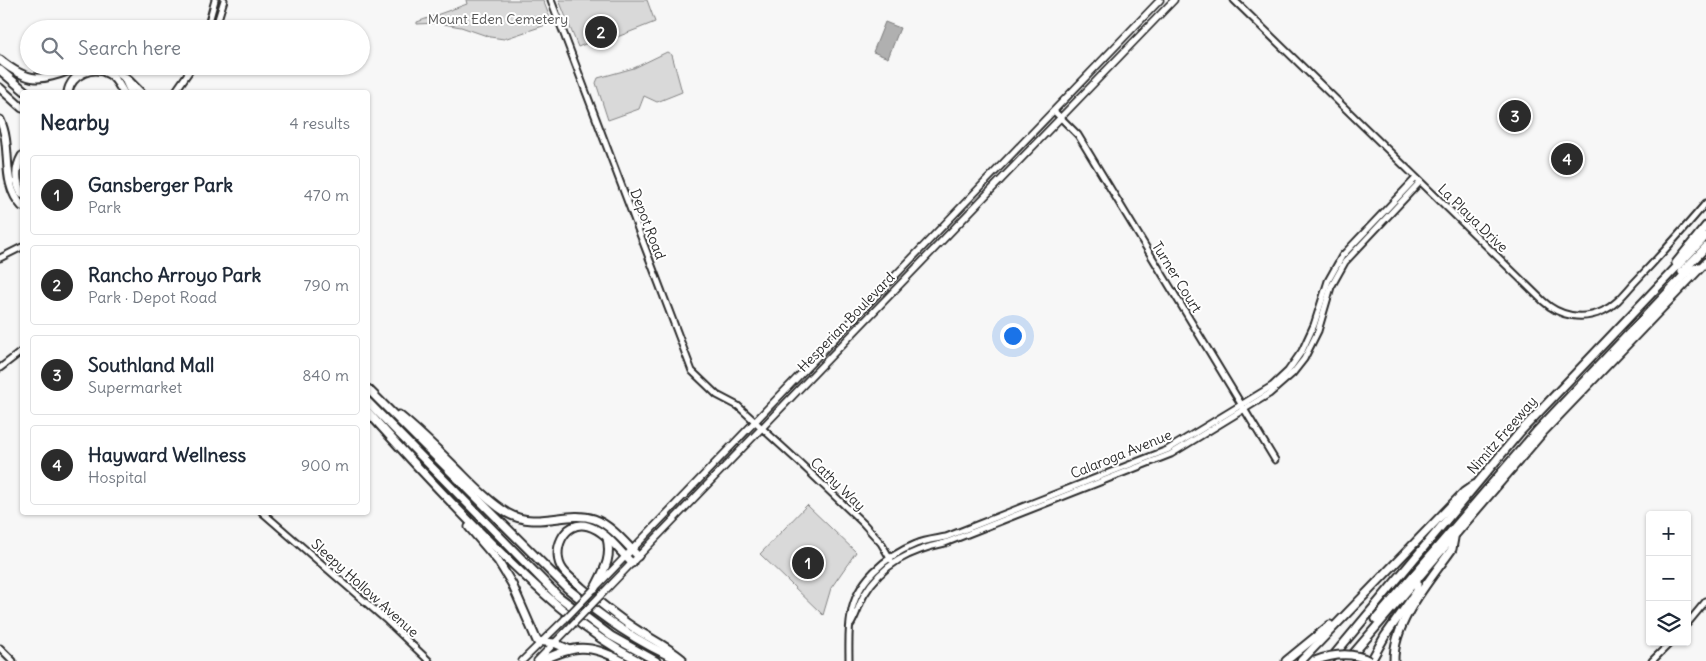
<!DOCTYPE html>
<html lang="en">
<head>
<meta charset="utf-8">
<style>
  body { margin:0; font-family:Delius,sans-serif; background:#f6f6f7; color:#1f2937 }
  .controls { position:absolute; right:15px; bottom:15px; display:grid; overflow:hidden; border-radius:5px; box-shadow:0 1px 4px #0004 }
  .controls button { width:45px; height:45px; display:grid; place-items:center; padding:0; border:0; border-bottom:1px solid #e0e1e3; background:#fff; color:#1f2937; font:25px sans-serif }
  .you { position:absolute; left:1012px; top:335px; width:18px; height:18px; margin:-12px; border:4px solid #fff; border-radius:50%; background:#1a73e8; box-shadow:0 0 0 8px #1a73e833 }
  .badge { display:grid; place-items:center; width:32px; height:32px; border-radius:50%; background:#2b2b2b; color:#fff; font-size:16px; font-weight:700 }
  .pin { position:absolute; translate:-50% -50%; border:2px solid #fff; box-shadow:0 1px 5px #0006 }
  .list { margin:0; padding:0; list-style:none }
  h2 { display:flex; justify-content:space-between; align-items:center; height:65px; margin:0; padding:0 20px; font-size:21px }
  h2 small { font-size:16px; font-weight:400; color:#747a83 }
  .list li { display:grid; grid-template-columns:32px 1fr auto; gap:15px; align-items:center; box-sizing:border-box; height:80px; margin:0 10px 10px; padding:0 10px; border:1px solid #e0e1e3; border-radius:5px }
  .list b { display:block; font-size:19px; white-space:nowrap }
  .list p { margin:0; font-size:16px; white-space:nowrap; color:#747a83 }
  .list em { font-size:16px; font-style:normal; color:#747a83 }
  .icon { flex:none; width:28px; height:28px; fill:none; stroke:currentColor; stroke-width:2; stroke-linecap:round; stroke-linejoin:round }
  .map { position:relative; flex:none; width:1706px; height:661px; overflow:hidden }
  .search { position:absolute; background:#fff; box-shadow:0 1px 4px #0004; left:20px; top:20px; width:350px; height:55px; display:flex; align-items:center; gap:12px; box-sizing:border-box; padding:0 18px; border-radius:28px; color:#747a83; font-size:19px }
  .panel { position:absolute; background:#fff; box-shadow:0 1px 4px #0004; left:20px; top:90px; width:350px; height:425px; border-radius:5px }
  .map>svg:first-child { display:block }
  .green { fill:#d9d9d9; stroke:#828282 }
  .water { fill:#b0b0b0; stroke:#7b7b7b }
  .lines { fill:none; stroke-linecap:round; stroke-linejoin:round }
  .secondary-casing { stroke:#2b2b2b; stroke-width:9 }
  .primary-casing { stroke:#2b2b2b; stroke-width:9 }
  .highway-casing { stroke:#2b2b2b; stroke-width:11 }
  .secondary { stroke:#fff; stroke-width:5 }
  .primary { stroke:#fff; stroke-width:5.5 }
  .highway { stroke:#fff; stroke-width:7 }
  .primary-bridge-casing { stroke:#2b2b2b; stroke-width:9; stroke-linecap:butt }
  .highway-bridge-casing { stroke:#2b2b2b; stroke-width:11; stroke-linecap:butt }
  .primary-bridge { stroke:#fff; stroke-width:5.5 }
  .highway-bridge { stroke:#fff; stroke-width:7 }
  .labels { text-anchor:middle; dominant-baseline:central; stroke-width:4; stroke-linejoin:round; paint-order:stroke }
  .park-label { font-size:14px; fill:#565656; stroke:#fff }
  .street-label { font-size:14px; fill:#2b2b2b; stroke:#fff }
</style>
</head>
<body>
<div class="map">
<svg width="1706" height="661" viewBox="0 0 1706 661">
  <rect width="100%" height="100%" fill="#f7f7f7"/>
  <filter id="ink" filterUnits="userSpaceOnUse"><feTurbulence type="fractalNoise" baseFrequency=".02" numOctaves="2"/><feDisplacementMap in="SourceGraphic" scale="10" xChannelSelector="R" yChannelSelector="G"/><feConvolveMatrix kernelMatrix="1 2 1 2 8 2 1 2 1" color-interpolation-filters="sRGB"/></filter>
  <g filter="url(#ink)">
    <g class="green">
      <path d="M466,0H543L552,23L504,39L490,37L461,27L437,23L417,24V22L467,4Z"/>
      <path d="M559,0H647L655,22L592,47L590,42L578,47Z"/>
      <path d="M667,52L672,55L682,92L657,102L644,96L639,109L608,120L596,83L598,78L634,68Z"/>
      <path d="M807,505L856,552L831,588L823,615L760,554Z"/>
    </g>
    <path class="water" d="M885,22L900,28L888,58L873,52Z"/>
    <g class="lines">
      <defs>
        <g id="secondary">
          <path d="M551,0L692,371L717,395L738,406L800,463L863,523L881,543L891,560"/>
          <path d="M1234,0L1543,301C1559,316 1582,321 1603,311C1616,305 1625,293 1634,283C1659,257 1683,230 1706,203"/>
          <path d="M207,29L215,0"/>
          <path d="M215,29L224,0"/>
          <path d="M175,92L193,66"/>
          <path d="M1054,111L1078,135L1275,460"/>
          <path d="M0,258L22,247"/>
          <path d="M0,368L22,351"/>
          <path d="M262,512L385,619L429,661"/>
          <path d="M851,624C857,614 859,604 864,595C882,564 911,550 945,543L1171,454L1269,394L1293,373L1304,359L1318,331L1331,287L1345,262L1420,182"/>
          <path d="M1687,624L1706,601"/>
          <path d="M0,648L13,661"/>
          <path d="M849,661C849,646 848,629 851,615C856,581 886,556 916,544C925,540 936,539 946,537L1167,450L1272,386L1288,371L1302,351L1314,325L1328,281L1342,256L1416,178"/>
          <path d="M1652,661L1671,642"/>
        </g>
        <g id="primary">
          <path d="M598,585L1160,0"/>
          <path d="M600,596L1174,0"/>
          <path d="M522,661L565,619"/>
          <path d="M537,661L572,625"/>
        </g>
        <g id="highway">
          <path d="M0,60C33,87 44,79 81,66"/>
          <path d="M109,66L129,81L140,92"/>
          <path d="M0,70L26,92"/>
          <path d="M125,79L131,92"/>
          <path d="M0,88L22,108"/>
          <path d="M68,92C71,75 93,64 109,74C116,78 119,85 123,92"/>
          <path d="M0,120C13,147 0,183 22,206"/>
          <path d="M22,156C15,168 15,182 22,194"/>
          <path d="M1676,263L1706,226"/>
          <path d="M1682,272L1706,247"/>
          <path d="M368,389L567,588C603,618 638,643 681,661"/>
          <path d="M368,402L558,596L611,636L656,661"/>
          <path d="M368,412C409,458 450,502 493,545C538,589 582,632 639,661"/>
          <path d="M399,415C420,432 439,451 458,470C473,485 489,502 507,513C537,530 567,510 594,519C611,525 626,544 638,556"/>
          <path d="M469,527L498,561L512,584L537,641L554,643L568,649"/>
          <path d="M632,563C619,551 606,531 588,526C564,519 550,552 563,570C568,577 576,582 582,588C600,603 618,618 637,630C653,640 668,647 682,659"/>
          <path d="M595,588C604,570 612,559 607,538"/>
          <path d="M1376,619L1536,432L1688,271L1699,267"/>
          <path d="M541,661C574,645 589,643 622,661"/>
          <path d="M1286,661L1330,625"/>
          <path d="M1301,661L1464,492L1474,485"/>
          <path d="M1329,661L1520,432L1706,236"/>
          <path d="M1347,661L1544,431L1706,262"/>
          <path d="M1371,661L1385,636L1417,591V580"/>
          <path d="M1394,661C1393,622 1430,580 1452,549L1454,538"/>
        </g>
      </defs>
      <use href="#secondary" class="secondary-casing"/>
      <use href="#primary" class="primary-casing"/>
      <use href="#highway" class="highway-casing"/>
      <use href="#secondary" class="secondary"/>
      <use href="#primary" class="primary"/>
      <use href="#highway" class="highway"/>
      <defs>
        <g id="primary-bridge">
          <path d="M565,619L593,590"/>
          <path d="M572,625L600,596"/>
        </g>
        <path id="highway-bridge" d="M1315,661C1333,654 1353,652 1370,661"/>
      </defs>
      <use href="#primary-bridge" class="primary-bridge-casing"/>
      <use href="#highway-bridge" class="highway-bridge-casing"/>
      <use href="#primary-bridge" class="primary-bridge"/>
      <use href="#highway-bridge" class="highway-bridge"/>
    </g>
  </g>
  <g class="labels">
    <g class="park-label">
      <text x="498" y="19">Mount Eden Cemetery</text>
    </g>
    <g class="street-label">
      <text transform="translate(1473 218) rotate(44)">La Playa Drive</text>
      <text transform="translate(648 224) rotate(69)">Depot Road</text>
      <text transform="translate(1177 277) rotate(58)">Turner Court</text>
      <text transform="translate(846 322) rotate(-46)">Hesperian Boulevard</text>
      <text transform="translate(1502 435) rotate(-49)">Nimitz Freeway</text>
      <text transform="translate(1121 454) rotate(-22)">Calaroga Avenue</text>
      <text transform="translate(838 484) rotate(44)">Cathy Way</text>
      <text transform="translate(365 588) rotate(42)">Sleepy Hollow Avenue</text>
    </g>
  </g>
</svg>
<div class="controls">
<button>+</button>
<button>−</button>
<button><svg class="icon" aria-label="layers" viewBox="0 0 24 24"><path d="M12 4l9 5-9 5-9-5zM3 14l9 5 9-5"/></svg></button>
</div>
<div class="you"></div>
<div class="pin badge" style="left:808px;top:563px">1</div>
<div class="pin badge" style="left:601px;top:32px">2</div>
<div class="pin badge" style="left:1515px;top:116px">3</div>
<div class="pin badge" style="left:1567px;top:159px">4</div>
<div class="search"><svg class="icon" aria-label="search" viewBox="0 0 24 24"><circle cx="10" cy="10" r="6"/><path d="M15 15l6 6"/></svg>Search here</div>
<section class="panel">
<h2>Nearby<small>4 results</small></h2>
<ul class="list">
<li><span class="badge">1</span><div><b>Gansberger Park</b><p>Park</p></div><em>470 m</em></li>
<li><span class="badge">2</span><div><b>Rancho Arroyo Park</b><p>Park · Depot Road</p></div><em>790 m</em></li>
<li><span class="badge">3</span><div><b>Southland Mall</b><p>Supermarket</p></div><em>840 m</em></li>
<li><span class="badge">4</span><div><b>Hayward Wellness</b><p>Hospital</p></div><em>900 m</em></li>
</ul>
</section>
</div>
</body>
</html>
